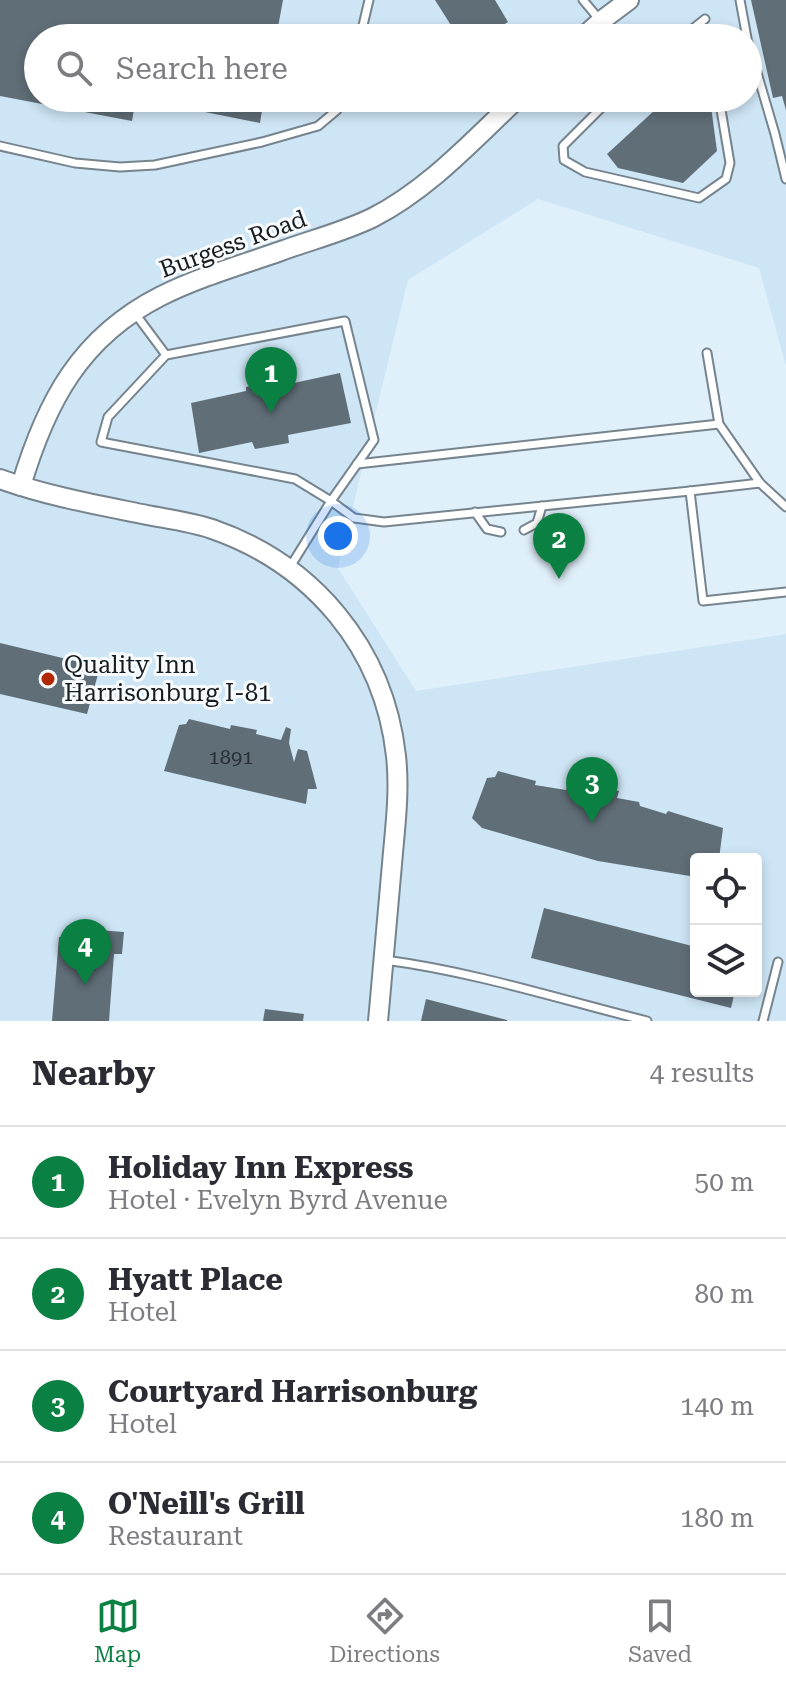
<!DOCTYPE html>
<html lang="en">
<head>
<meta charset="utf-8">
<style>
  body { margin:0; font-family:"Roboto Serif",serif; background:#f7f7f7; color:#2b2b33 }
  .controls { position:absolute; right:24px; bottom:24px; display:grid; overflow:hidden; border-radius:8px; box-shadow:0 4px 12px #0003 }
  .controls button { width:72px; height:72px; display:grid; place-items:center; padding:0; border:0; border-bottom:2px solid #e1e1e2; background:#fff; color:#2b2b33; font:40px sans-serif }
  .you { position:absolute; left:338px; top:536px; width:28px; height:28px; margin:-20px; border:6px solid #fff; border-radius:50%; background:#1a73e8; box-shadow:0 0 0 12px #1a73e833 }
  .badge { display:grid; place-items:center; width:52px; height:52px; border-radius:50%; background:#0b8043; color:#fff; font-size:26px; font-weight:700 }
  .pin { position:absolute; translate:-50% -66px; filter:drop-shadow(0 2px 4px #0008) }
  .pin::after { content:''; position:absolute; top:42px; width:28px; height:24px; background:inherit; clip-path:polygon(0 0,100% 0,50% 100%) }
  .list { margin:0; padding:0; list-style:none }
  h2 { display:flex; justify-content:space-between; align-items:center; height:104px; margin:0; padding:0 32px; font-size:34px }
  h2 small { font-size:26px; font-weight:400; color:#7c7c81 }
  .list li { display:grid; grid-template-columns:52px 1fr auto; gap:24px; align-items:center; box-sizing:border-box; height:112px; padding:0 32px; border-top:2px solid #e1e1e2 }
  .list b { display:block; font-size:30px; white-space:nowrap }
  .list p { margin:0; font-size:26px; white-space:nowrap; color:#7c7c81 }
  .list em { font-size:26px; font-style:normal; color:#7c7c81 }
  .icon { flex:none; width:44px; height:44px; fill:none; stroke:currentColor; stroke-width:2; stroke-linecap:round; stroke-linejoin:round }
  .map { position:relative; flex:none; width:786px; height:1021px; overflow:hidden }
  .search { position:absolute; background:#fff; box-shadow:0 4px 12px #0003; left:24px; right:24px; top:24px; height:88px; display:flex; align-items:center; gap:20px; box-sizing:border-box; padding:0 28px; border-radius:44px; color:#7c7c81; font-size:30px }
  .sheet { height:552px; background:#fff }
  nav { display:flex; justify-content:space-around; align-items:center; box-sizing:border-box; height:112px; border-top:2px solid #e1e1e2; background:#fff; font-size:22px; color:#7c7c81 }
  nav a { display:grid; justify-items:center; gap:4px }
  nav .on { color:#0b8043 }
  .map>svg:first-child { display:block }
  .built { fill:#cee5f5; fill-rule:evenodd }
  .building { fill:#606e78 }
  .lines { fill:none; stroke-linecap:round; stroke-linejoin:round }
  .service-casing { stroke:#76848e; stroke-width:11 }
  .tertiary-casing { stroke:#76848e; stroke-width:22 }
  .service { stroke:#fff; stroke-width:7 }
  .tertiary { stroke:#fff; stroke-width:18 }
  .poi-dot { fill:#b22600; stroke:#f8fbfd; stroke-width:3 }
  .labels { text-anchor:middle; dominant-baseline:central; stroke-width:6; stroke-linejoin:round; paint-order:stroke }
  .number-label { font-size:20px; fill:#283036 }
  .street-label { font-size:24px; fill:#161c20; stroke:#f8fbfd }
  .poi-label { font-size:24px; fill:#161c20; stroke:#f8fbfd; text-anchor:start }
</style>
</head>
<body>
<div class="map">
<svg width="786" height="1021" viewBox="0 0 786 1021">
  <rect width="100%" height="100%" fill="#e0f0fb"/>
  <path class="built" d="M0,0H786V366L759,268L538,199L408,280L338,568L416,691L786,634V1021H0ZM38,38H748V98H38ZM696,859H756V991H696Z"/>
  <g class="building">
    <path d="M0,0H283L276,38H38V98H136L132,121L0,96Z"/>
    <path d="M435,0H495L508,22L482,38H459Z"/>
    <path d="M751,0H786V110L782,96L773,98Z"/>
    <path d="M140,98H264L260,123L140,99Z"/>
    <path d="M668,98L710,99L717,151L683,183L618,168L607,154Z"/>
    <path d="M340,373L351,423L288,435L289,443L255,449L252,442L199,453L191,403L246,391V387L279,381L280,386Z"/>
    <path d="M0,643L100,667L87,714L0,694Z"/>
    <path d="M189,719L230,729L231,725L257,730L256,734L281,740L286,727L291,729L289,743L294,762L298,749L307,751L317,789H308L306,804L164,771L179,725L186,724Z"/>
    <path d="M498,771L536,781L535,785L566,790L568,785L589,789L591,784L619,791L617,798L639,802L640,806L666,814L668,811L723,828L719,859H696V877L598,861L482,828L472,818L487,778L495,777Z"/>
    <path d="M544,908L696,947V991H735L731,1008L531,958Z"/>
    <path d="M97,930L124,932L122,954H114L109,1021H52L59,937L96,940Z"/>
    <path d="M426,999L507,1020V1021H421Z"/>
    <path d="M265,1009L304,1014L303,1021H263Z"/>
  </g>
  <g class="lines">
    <defs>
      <g id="service">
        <path d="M583,0L615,38"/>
        <path d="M740,0L747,38"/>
        <path d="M360,38L369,0"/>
        <path d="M681,38L705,19"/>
        <path d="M748,42L775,134L786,179"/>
        <path d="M611,98L563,146L564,160L585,172L699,198L726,179L730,163L719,98"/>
        <path d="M0,146L75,163L120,167L155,165L262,142L318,126L337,110L344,98"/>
        <path d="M134,312L166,355"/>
        <path d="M707,353L719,424L760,483L786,507"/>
        <path d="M357,464L719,424"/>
        <path d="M690,491L760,483"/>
        <path d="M475,512L487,529L501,532"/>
        <path d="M524,530L537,523L542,506"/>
        <path d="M290,567L331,501L295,479L101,442L108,417L166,355L345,321L374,440L331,501L354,518L384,522L690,491L703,601L786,592"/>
        <path d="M385,960C475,972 559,999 647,1021"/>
        <path d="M763,1021L778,962"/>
      </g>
      <g id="tertiary">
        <path d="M582,38L601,21L629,0"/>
        <path d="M0,479C47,496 98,505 147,515C168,519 191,522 212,529C313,564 384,648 396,756C400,792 395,828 392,864C387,917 383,969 378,1021"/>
        <path d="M21,486C46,402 80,337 161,296C199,277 241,265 281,251C311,240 343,232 372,218C429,189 472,141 518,98"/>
      </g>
    </defs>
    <use href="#service" class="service-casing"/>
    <use href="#tertiary" class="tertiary-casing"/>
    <use href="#service" class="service"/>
    <use href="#tertiary" class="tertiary"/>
  </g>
  <circle class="poi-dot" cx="48" cy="679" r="8"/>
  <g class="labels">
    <g class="number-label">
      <text x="231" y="757">1891</text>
    </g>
    <g class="street-label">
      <text transform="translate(233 244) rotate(-20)">Burgess Road</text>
    </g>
    <g class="poi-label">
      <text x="64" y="665">Quality Inn<tspan x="64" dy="28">Harrisonburg I-81</tspan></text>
    </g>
  </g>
</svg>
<div class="controls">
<button><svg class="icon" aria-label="locate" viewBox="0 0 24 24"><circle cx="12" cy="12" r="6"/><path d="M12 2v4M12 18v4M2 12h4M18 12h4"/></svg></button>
<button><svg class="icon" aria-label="layers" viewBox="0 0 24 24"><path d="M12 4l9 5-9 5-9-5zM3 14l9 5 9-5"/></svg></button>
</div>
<div class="you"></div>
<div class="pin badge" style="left:271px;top:413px">1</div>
<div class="pin badge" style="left:559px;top:579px">2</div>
<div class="pin badge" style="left:592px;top:823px">3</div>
<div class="pin badge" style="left:85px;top:985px">4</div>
<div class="search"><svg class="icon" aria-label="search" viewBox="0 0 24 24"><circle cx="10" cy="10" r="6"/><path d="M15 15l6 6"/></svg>Search here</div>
</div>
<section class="sheet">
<h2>Nearby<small>4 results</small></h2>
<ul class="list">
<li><span class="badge">1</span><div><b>Holiday Inn Express</b><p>Hotel · Evelyn Byrd Avenue</p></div><em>50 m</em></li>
<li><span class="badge">2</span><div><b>Hyatt Place</b><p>Hotel</p></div><em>80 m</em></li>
<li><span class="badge">3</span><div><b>Courtyard Harrisonburg</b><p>Hotel</p></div><em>140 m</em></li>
<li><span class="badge">4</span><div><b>O'Neill's Grill</b><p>Restaurant</p></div><em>180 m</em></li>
</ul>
</section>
<nav>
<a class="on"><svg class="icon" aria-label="map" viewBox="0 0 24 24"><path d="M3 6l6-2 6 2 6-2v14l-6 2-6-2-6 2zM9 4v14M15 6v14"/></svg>Map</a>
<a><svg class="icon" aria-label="directions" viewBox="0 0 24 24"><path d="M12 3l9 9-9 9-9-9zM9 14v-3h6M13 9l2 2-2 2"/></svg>Directions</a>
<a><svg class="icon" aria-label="saved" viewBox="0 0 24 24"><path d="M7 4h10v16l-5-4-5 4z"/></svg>Saved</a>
</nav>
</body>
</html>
